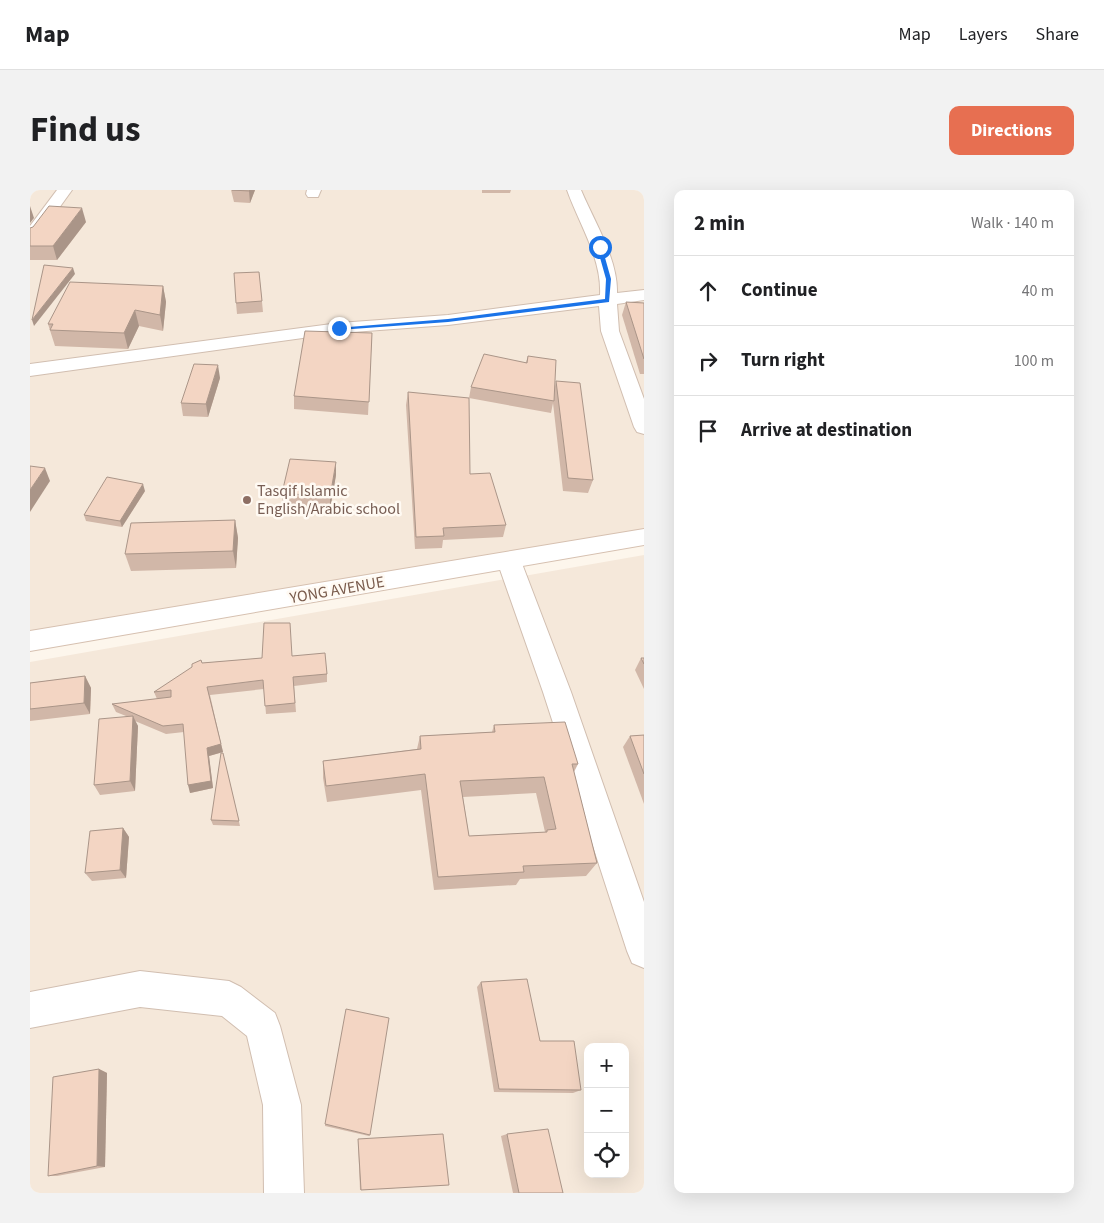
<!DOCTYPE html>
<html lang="en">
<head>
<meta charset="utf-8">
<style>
  body { margin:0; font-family:"Source Sans 3",sans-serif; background:#f2f2f2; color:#202124 }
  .controls { position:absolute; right:15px; bottom:15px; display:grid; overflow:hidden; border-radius:10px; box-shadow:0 5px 20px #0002 }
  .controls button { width:45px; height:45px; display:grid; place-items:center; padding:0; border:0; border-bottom:1px solid #e0e0e0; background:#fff; color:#202124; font:25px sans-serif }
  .stop { position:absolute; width:15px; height:15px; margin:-11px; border:4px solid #1a73e8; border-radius:50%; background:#fff }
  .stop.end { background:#1a73e8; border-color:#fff; box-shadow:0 1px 5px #0008 }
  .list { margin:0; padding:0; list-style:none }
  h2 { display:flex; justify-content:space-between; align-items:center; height:65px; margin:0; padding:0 20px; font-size:21px }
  h2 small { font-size:16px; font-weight:400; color:#757577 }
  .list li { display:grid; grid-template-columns:32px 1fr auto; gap:15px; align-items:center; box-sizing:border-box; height:70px; padding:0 20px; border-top:1px solid #e0e0e0 }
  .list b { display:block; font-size:19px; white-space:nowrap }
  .list em { font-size:16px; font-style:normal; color:#757577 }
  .icon { flex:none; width:28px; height:28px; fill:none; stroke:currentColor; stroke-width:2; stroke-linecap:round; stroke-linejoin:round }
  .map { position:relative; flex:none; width:614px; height:1003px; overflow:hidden; border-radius:10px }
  header { display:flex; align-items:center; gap:30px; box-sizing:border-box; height:70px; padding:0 25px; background:#fff; border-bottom:1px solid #e0e0e0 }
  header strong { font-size:24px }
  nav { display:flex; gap:28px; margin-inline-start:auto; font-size:18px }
  .intro { display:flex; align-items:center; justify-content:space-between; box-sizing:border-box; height:120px; padding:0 30px }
  h1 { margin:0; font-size:35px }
  .button { padding:12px 22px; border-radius:10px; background:#e76f51; color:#fff; font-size:18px; font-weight:700 }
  main { display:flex; gap:30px; padding:0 30px }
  aside { flex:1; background:#fff; border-radius:10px; box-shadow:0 5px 20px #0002 }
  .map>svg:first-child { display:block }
  .residential { fill:#f5e8da; fill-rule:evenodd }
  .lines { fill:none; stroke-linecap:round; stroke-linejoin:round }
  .street-casing { stroke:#d1beb0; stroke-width:2 }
  .secondary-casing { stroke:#d6c0b0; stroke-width:2 }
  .street { fill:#fff; fill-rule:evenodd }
  .secondary { fill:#fff; fill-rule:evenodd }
  .wall { fill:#d1b7a8; fill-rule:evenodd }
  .shaded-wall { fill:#aa9588 }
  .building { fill:#f3d5c3; stroke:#aa9588; fill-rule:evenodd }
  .route { fill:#1a73e8 }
  .education-dot { fill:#8d6e63; stroke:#fffaf3; stroke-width:2 }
  .labels { text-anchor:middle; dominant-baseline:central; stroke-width:5; stroke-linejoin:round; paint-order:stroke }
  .education-label { font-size:16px; fill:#785e54; stroke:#fffaf3; text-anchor:start }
  .street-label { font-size:16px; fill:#7a5c4d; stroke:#fffaf3 }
</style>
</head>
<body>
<header>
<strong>Map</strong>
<nav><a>Map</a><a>Layers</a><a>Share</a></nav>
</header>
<div class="intro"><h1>Find us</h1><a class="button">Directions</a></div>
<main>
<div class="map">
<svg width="614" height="1003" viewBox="0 0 614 1003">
  <rect width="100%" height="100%" fill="#fdf6ec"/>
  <g class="residential">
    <path d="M0,0H614V342L0,447Z"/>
    <path d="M614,365V1003H0V472ZM558,857H595V984H558Z"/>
  </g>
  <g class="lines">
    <defs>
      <g id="street">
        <path d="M27,0H42L6,50L0,52V36Z"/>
        <path d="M277,0H291L288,7H278L276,4Z"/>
        <path d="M537,0H551C564,31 588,69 587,103L614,100V110L587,114L589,141L614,209V244L607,242L604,237L571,141L569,116L418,135L309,143L0,186V174L309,133L418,125L570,105C572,68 549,34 537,0Z"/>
        <path d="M479,362L488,365L491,371L541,502L614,712V778L602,773L597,761L513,502L467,371L470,365Z"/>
        <path d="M110,781L199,791L211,797L245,823L250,836L271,915L274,1003H234L233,915L217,846L192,826L110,817L0,838V802Z"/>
      </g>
      <path id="secondary" d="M614,339V355L0,461V441Z"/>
    </defs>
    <use href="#street" class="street-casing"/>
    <use href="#secondary" class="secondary-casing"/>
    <use href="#street" class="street"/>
    <use href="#secondary" class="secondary"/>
  </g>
  <g class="wall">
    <path d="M201,0H225L220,13L204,12Z"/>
    <path d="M452,0H481L480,3H452Z"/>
    <path d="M56,32L27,70H0V38Z"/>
    <path d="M229,82L233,122L207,124L206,113Z"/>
    <path d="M133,96L136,112L133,141L109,136L98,159L25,156L18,134Z"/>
    <path d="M596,112L614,113V184H610L592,125Z"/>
    <path d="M342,143L338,225L264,219V206Z"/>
    <path d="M498,166L525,196L526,191L563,290L558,303L533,301L523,213L521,223L439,208L441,197L496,172Z"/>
    <path d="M190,188L178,227L153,226L151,213Z"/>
    <path d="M378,202L440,284L476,335L473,347L413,350L412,358L385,359L376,215Z"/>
    <path d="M306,285L300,320L253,316L252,303Z"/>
    <path d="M115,301L92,337L56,331L54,325Z"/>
    <path d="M205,330L208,348L206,378L101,381L95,364Z"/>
    <path d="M262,466L297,484V492L264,496L266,522L236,524L234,499L180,505L193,562L179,566L183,598L160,603L154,542L136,544L105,531L108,536L105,601L70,605L64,595L96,526L86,522L82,514L127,509L124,502L172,473Z"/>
    <path d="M611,468H614V499L605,480Z"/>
    <path d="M55,486L61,498L60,524L0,531V493Z"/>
    <path d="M464,535L548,574L544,582L567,673L556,686L490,689L486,695L404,700L391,600L297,612L293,588V571L387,559L390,546L462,542ZM506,603L515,642L439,646L433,607Z"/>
    <path d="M614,545V614L593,557L600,546Z"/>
    <path d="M194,568L210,636L183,635L181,630Z"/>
    <path d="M93,638L99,647L96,688L62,691L55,683Z"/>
    <path d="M451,792L510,851L551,900L543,903L464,902L447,797Z"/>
    <path d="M69,879L77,883L75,977L27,986H18Z"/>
    <path d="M295,934L340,945L339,946L295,936Z"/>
    <path d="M477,944L533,1003H483L471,946Z"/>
    <path d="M328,949L419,995L330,1000L328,950Z"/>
  </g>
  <g class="shaded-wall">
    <path d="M220,0H225L220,13L219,1Z"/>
    <path d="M0,16L4,28L0,33Z"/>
    <path d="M52,18L56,32L27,70L23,56Z"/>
    <path d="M43,78L45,84L4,136L2,130Z"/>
    <path d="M133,96L136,112L133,141L130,125Z"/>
    <path d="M105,120L109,136L98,159L94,143Z"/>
    <path d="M188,175L190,188L178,227L176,214Z"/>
    <path d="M306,272V285L300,320V307Z"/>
    <path d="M15,278L20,291L0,322V300Z"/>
    <path d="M113,294L115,301L92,337L90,331Z"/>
    <path d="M205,330L208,348L206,378L203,361Z"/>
    <path d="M55,486L61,498L60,524L54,513Z"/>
    <path d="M177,497L193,562L179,566L183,598L160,603L158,595L177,558Z"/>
    <path d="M103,526L108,536L105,601L100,591Z"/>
    <path d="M93,638L99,647L96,688L90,680Z"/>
    <path d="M69,879L77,883L75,977L67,976Z"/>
  </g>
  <g class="building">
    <path d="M202,0H220L219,1Z"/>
    <path d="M19,16L52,18L23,56H0V38L3,37Z"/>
    <path d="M14,75L43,78L2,130Z"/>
    <path d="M229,82L232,111L206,113L204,83Z"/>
    <path d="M40,92L133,96L130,125L105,120L94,143L20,140L23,134H18Z"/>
    <path d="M596,112L614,113V169Z"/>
    <path d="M275,141L342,143L339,212L264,206Z"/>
    <path d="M454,164L497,173L498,166L526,170L524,211L441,197Z"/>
    <path d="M164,174L188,175L176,214L151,213Z"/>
    <path d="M526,191L550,193L563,290L538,288Z"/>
    <path d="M378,202L439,208L440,284L460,283L476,335L413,338L414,346L386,347Z"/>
    <path d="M260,269L306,272L300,307L252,303Z"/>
    <path d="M0,276L15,278L0,300Z"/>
    <path d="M77,287L113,294L90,331L54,325Z"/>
    <path d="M205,330L203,361L95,364L101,333Z"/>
    <path d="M234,433H260L262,466L295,463L297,484L263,487L265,513L235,516L233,490L177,497L191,554L177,558L181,591L158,595L153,534L133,536L82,514L141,507V500L124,502L162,477V474L171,470L172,473L232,468Z"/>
    <path d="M611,468H614V474Z"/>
    <path d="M55,486L54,513L0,519V493Z"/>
    <path d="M103,526L100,591L64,595L69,529Z"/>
    <path d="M535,532L548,574H542L567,673L493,676L494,682L408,687L395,584L296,596L293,571L391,559L390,546L465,542L464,535ZM514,587L526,639L517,640V642L439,646L430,591Z"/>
    <path d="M614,545V584L600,546Z"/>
    <path d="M191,563H193L209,631L181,630Z"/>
    <path d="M93,638L90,680L55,683L60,641Z"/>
    <path d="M497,789L510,851H544L551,900L469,899L451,792Z"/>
    <path d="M316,819L359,828L340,945L295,934Z"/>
    <path d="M69,879L67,976L18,986L23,887Z"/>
    <path d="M518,939L533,1003H489L477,944Z"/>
    <path d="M413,944L419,995L331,1000L328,949Z"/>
  </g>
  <path class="route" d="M570,55L572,57L581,89L579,112L418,132L309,140L306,138L418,129L575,109L576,89L567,57Z"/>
  <circle class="education-dot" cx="217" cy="310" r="5"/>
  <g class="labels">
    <g class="education-label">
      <text x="227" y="301">Tasqif Islamic<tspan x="227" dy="18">English/Arabic school</tspan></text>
    </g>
    <g class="street-label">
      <text transform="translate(307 400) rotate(-10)">YONG AVENUE</text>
    </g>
  </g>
</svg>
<div class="controls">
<button>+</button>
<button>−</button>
<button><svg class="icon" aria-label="locate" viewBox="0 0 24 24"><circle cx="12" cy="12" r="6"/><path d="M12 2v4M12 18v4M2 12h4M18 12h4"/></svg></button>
</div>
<div class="stop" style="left:570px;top:57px"></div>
<div class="stop end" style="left:309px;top:138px"></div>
</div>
<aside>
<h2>2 min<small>Walk · 140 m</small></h2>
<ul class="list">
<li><svg class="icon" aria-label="ahead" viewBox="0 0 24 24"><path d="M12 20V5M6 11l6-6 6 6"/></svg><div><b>Continue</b></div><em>40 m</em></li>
<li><svg class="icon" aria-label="right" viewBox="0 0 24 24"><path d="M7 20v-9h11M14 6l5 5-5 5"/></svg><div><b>Turn right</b></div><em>100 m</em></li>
<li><svg class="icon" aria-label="arrive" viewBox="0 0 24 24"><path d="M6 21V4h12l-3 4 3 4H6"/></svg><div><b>Arrive at destination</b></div></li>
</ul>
</aside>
</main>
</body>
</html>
